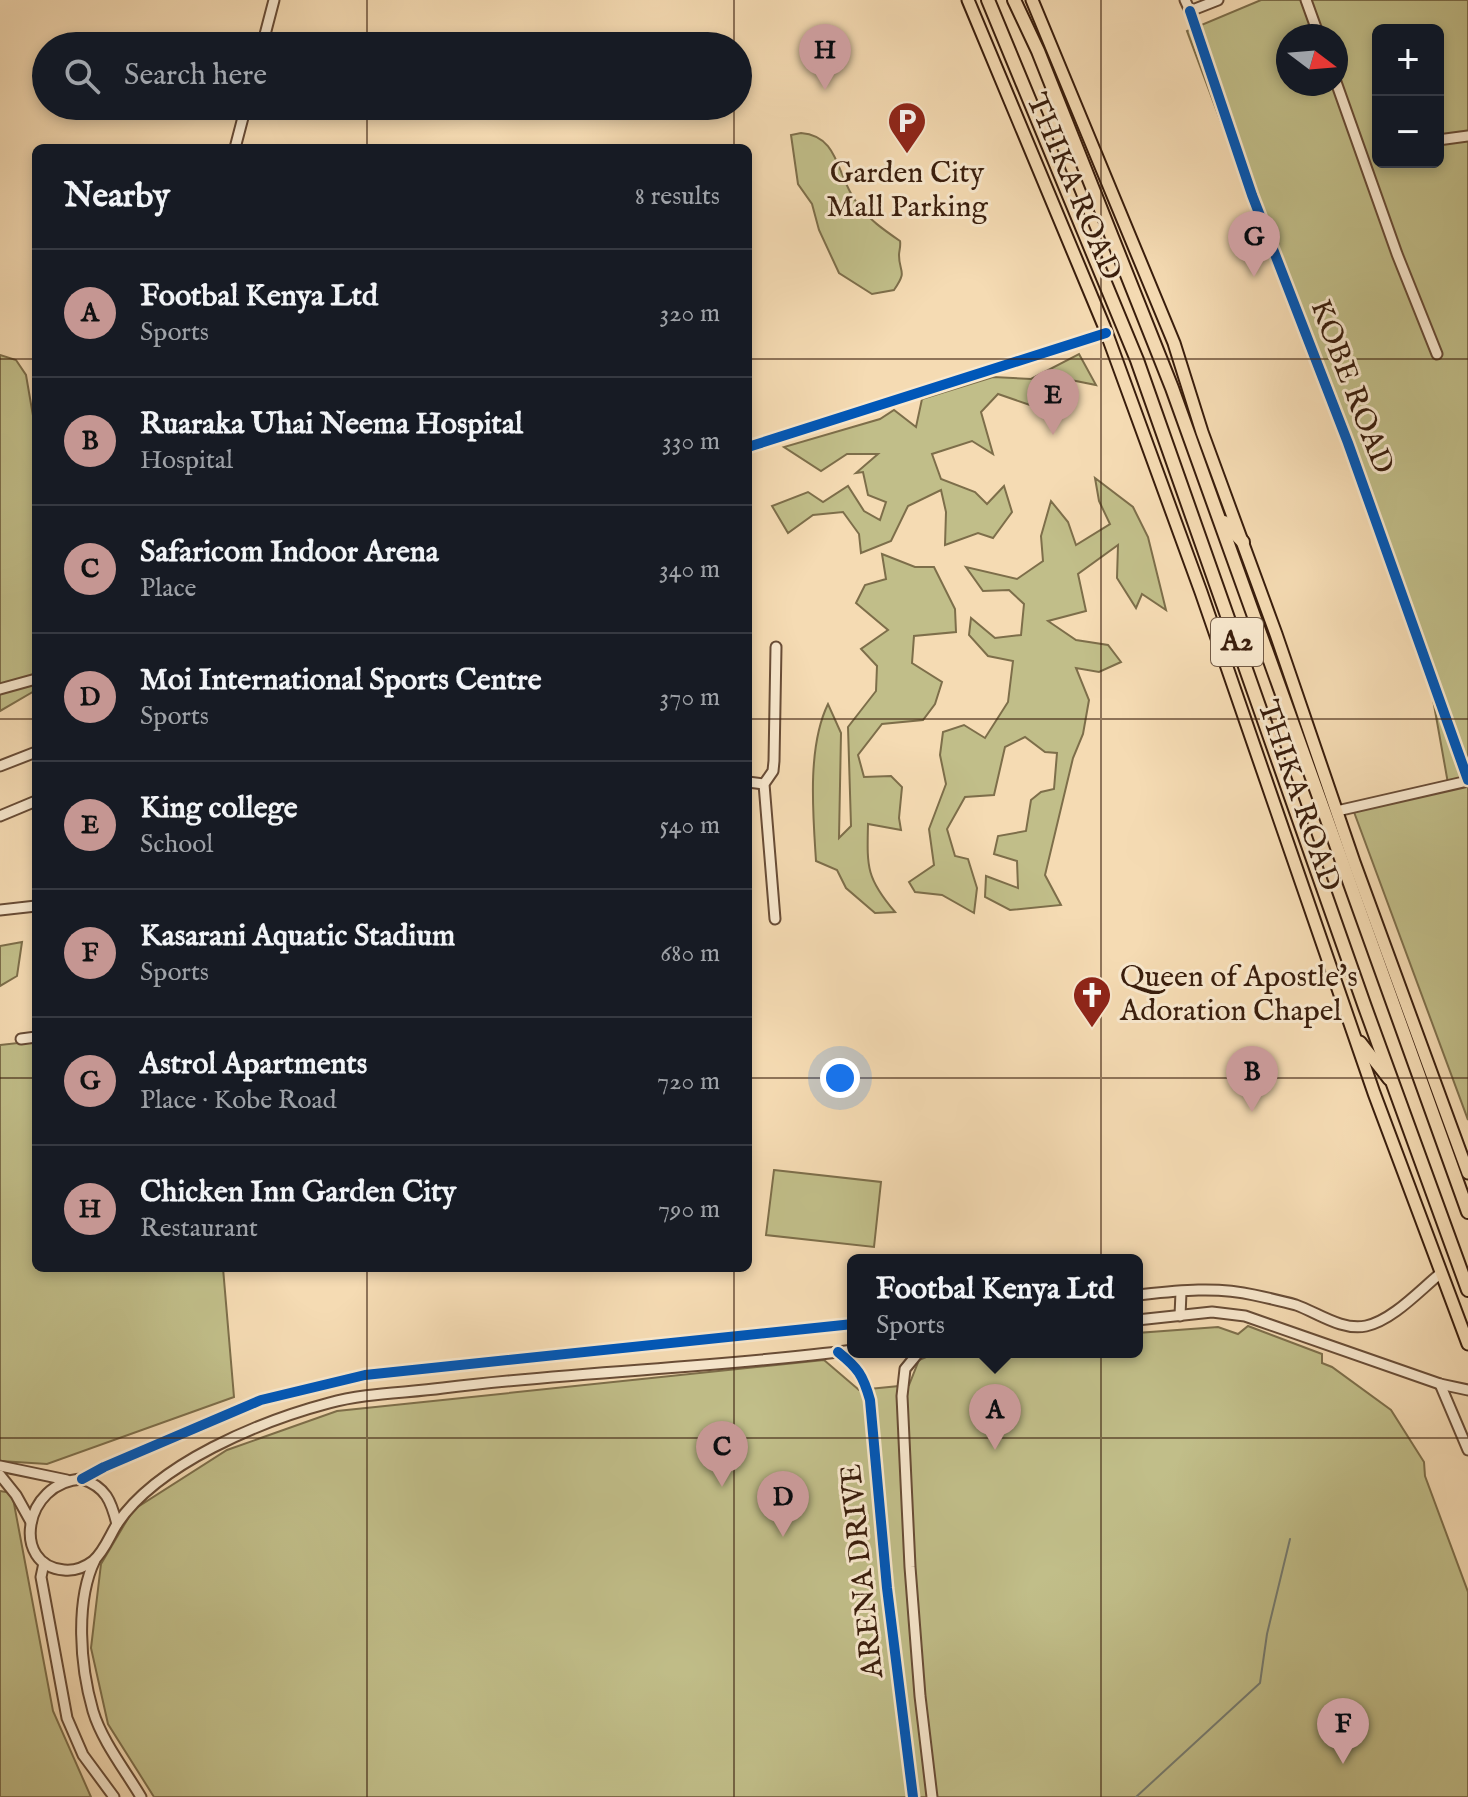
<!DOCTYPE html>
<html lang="en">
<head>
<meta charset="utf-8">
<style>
  body { margin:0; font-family:"IM FELL English",serif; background:#242831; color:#f1f3f6 }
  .controls { position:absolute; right:24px; top:24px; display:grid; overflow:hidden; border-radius:12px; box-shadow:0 4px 12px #0003 }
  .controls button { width:72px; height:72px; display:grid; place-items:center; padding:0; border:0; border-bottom:2px solid #363941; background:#171b24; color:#f1f3f6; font:40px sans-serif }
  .compass { position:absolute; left:1276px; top:24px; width:72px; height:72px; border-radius:50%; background:#171b24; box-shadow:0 4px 12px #0003; rotate:106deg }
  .you { position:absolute; left:840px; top:1078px; width:28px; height:28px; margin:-20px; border:6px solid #fff; border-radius:50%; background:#1a73e8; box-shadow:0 0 0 12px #1a73e833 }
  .badge { display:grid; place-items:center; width:52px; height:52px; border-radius:50%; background:#c59692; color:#111; font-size:26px; font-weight:700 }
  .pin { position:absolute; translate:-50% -66px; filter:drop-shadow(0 2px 4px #0008) }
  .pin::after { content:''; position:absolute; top:42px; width:28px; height:24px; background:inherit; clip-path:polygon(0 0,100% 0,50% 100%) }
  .popup { position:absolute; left:847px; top:1254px; width:296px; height:104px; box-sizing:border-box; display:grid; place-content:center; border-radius:12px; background:#171b24; filter:drop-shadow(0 2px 6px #0005); font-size:26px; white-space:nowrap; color:#9ea1a6 }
  .popup b { font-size:30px; color:#f1f3f6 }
  .popup::after { content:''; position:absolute; left:50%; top:100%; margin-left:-16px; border:16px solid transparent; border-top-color:#171b24 }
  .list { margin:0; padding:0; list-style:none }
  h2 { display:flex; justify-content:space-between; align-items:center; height:104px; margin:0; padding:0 32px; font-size:34px }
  h2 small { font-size:26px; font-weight:400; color:#9ea1a6 }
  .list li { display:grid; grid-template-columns:52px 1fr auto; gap:24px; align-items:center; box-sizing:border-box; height:128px; padding:0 32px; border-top:2px solid #363941 }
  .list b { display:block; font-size:30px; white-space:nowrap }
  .list p { margin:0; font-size:26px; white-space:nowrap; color:#9ea1a6 }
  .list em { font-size:26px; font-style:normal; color:#9ea1a6 }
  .icon { flex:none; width:44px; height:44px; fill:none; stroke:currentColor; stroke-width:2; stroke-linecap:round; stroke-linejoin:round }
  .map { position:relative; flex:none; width:1468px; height:1797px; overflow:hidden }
  .search { position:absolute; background:#171b24; box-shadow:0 4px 12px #0003; left:32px; top:32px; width:720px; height:88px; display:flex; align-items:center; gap:20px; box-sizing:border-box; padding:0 28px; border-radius:44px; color:#9ea1a6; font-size:30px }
  .panel { position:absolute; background:#171b24; box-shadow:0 4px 12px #0003; left:32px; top:144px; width:720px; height:1128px; border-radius:12px }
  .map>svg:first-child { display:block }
  .green { fill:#c1be89; stroke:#7d6e4a; stroke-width:2; fill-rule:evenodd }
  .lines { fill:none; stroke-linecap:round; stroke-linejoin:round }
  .stream { stroke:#757b70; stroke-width:2 }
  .minor-casing { stroke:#684c36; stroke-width:13 }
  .major-casing { stroke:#391d0c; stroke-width:15 }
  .highway-casing { stroke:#391d0c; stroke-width:16 }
  .minor { stroke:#f8e8ce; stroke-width:9 }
  .major { stroke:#f5dbb3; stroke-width:11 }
  .highway { stroke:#f5dbb3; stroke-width:12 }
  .cycleway-casing { stroke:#f8e8ce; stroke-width:15 }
  .cycleway { stroke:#0057b8; stroke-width:10 }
  .grid { fill:none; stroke:#391d0c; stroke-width:2; stroke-opacity:0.55 }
  .labels { text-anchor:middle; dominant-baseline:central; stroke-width:6; stroke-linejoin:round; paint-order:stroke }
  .shield { fill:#f8e8ce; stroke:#725a46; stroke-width:2 }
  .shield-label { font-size:28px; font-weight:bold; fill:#391d0c }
  .poi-label { font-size:30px; fill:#391d0c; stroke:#f8e8ce }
  .street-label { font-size:30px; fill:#391d0c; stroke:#f8e8ce }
</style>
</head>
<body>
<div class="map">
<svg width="1468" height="1797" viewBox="0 0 1468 1797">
  <rect width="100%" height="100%" fill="#f5dbb3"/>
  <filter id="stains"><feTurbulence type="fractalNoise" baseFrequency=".0025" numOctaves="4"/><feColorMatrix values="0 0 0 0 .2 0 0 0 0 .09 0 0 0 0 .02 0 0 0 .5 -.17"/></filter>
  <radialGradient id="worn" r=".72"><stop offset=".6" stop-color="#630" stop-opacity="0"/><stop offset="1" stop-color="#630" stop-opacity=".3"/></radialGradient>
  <g class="green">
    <path d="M1261,0H1468V1120L1354,812L1449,789L1426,660L1304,345L1187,31ZM1378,30H1438V162H1378ZM1288,36H1336V84H1288Z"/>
    <path d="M801,133C840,136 836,176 857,203C868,219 884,230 900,241C901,246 899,251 899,255C899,273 908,270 894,290L872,294L839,273L819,230L812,204L798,184L791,135Z"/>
    <path d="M1079,354L1096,385L1061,378L1066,397L1059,410L1030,405L998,394L981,412L993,454L972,441L932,454L941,479L975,492L987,504L1004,486L1012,512L993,538L978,533L945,545L946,512L941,490L908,506L891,541L861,553L859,534L843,512L813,515L788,533L772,506L808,492L823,502L848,486L864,511L880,520L886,502L868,495L863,472L856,473L878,454H847L821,471L784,447L880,419L894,410L916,427L922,399L993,377L1031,379Z"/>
    <path d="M0,355L16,360L26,375L36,433V690L0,711Z"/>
    <path d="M1095,478L1133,507L1148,537L1166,610L1142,594L1136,608L1117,578L1118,545L1078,574L1086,611L1048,621L1076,640L1108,645L1121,662L1099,672L1076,668L1089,700L1083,734L1073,758L1045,875L1061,905L1010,910L985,897L986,876L1018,888L1017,861L994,854L998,836L1026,831L1031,800L1041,792L1054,789L1057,753L1045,752L1025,737L1005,747L994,795L965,797L947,829L955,856L968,859L977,888L974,913L942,895L915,892L909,882L934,865L929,829L946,784L940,755L943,732L964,725L985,738L1008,702L1013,661L988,656L969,635L971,618L995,638L1021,635L1024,604L1009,590L983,591L966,567L1017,579L1043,561L1041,536L1051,501L1068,522L1076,545L1110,524L1099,501Z"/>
    <path d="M882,554L915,567H934L955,609L956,632L914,636L912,663L942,682L935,704L923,720L882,724L858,755L864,777L891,776L902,787L899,818L901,830L868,824C867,867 866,878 895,912L875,913L846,888L837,870L816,861C813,814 807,747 828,704L841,733L839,838L851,826L848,727L876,691L877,666L861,649L888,630L856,603L865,585L886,579Z"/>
    <path d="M22,942L17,976L0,986V946Z"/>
    <path d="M36,1041V1268H223L234,1397L47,1464L0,1461V1045Z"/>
    <path d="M774,1170L881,1182L874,1247L766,1235Z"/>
    <path d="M1248,1326L1322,1354V1363L1332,1367L1391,1410L1424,1462L1425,1476L1468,1592V1797H154L108,1724L91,1648L101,1564L133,1510L227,1450L337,1411L824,1360L859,1390L909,1385L919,1360L938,1352H1137V1333L1218,1327L1238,1334Z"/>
    <path d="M0,1491L12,1493L53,1711L91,1797H0Z"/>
  </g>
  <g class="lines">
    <path class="stream" d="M1136,1797L1260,1683L1267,1634L1290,1539"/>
    <defs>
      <g id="minor">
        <path d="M1185,0L1190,11L1218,0"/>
        <path d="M1306,0L1319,36"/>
        <path d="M1190,11L1252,195L1348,443L1468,780"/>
        <path d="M262,46L274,0"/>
        <path d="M1336,82L1397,254L1437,354"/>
        <path d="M1438,140L1468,136"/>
        <path d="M235,148L246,106"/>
        <path d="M748,447L1106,333"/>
        <path d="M0,689L36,679"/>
        <path d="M0,766L36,752"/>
        <path d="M748,782L764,784"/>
        <path d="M1337,811L1468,781"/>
        <path d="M0,816L36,801"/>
        <path d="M0,910L36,906"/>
        <path d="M775,919L764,784L773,771L774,761L776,647"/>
        <path d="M21,1039L36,1037"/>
        <path d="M1137,1295C1175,1291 1216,1286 1254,1295C1268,1298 1282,1301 1296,1305C1318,1313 1342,1331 1366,1326C1393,1320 1420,1290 1441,1273"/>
        <path d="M1180,1316L1181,1292"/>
        <path d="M1137,1320L1212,1312L1245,1316L1440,1384L1468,1390"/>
        <path d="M838,1352C858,1368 863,1375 870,1400L887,1588L913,1797"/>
        <path d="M919,1352L905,1369L902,1396L910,1567L920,1696L932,1797"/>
        <path d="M1440,1384L1468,1450"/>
        <path d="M0,1466L67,1480"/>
        <path d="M0,1475L16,1495L31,1522"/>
        <path d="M82,1479L104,1467L261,1400L365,1375L853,1324"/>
        <path d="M82,1479C106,1487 111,1501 117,1524C110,1535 104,1552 93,1561C85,1567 74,1571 64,1570C11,1566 23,1482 82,1479Z"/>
        <path d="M117,1524C158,1463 261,1421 329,1403C365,1393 406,1393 443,1388C579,1371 717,1368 853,1350"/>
        <path d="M95,1560C75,1601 80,1666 93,1711C102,1741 125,1770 141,1797"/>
        <path d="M44,1563L41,1577L67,1718L83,1755L114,1797"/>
      </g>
      <g id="major">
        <path d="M968,0L1104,326L1201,592L1374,1093L1468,1344"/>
        <path d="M1032,0L1174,343L1202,432L1276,634L1354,862L1468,1173"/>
        <path d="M1360,1042L1389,1079"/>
      </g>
      <g id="highway">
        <path d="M988,0L1137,360L1365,1007L1468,1290"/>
        <path d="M1014,0L1038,51L1172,388L1468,1212"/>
        <path d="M1224,522L1243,542"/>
      </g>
    </defs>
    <use href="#minor" class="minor-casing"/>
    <use href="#major" class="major-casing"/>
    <use href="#highway" class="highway-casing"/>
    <use href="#minor" class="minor"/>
    <use href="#major" class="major"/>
    <use href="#highway" class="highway"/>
    <defs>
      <g id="cycleway">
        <path d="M1190,11L1252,195L1348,443L1468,780"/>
        <path d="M748,447L1106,333"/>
        <path d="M838,1352C858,1368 863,1375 870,1400L887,1588L913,1797"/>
        <path d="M82,1479L104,1467L261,1400L365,1375L853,1324"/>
      </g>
    </defs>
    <use href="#cycleway" class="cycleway-casing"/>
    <use href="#cycleway" class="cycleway"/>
  </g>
  <path class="grid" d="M367,0V46M734,0V46M1101,0V1797M367,106V148M734,106V148M0,359H36M748,359H1468M0,719H36M748,719H1468M0,1078H36M748,1078H1468M367,1268V1797M734,1268V1797M0,1438H1468"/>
  <defs>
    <symbol id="parking-pin" viewBox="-11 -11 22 30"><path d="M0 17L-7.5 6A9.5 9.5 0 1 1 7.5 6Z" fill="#8f2418" stroke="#f8e8ce"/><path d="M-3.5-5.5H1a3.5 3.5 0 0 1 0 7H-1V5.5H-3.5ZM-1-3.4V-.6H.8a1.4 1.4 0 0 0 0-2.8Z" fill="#fff"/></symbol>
    <symbol id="church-pin" viewBox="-11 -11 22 30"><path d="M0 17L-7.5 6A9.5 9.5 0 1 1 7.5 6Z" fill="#8f2418" stroke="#f8e8ce"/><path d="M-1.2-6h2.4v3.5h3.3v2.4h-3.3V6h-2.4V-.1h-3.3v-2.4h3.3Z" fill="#fff"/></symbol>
  </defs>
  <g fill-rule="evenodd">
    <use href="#parking-pin" x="885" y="99" width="44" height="60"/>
    <use href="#church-pin" x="1070" y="973" width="44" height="60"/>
  </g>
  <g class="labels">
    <rect class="shield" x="1211" y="618" width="52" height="48" rx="6"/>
    <g class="shield-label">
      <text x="1237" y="642">A2</text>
    </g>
    <g class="poi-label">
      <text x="907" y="174">Garden City<tspan x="907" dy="34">Mall Parking</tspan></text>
      <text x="1120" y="978" text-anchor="start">Queen of Apostle's<tspan x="1120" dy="34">Adoration Chapel</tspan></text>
    </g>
    <g class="street-label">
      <text transform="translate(1073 187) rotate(67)">THIKA ROAD</text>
      <text transform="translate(1351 387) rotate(69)">KOBE ROAD</text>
      <text transform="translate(1298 796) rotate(71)">THIKA ROAD</text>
      <text transform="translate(863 1571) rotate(-96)">ARENA DRIVE</text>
    </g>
  </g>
  <rect width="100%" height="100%" filter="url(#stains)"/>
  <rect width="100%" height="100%" fill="url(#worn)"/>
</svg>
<div class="controls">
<button>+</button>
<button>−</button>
</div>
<svg class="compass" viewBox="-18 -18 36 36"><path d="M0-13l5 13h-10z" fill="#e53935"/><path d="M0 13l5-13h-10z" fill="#9ea1a6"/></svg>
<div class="you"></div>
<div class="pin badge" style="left:995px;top:1450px">A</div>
<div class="popup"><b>Footbal Kenya Ltd</b>Sports</div>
<div class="pin badge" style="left:1252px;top:1112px">B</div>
<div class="pin badge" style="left:722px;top:1487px">C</div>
<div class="pin badge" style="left:783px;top:1537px">D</div>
<div class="pin badge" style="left:1053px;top:435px">E</div>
<div class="pin badge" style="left:1343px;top:1764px">F</div>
<div class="pin badge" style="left:1254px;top:277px">G</div>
<div class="pin badge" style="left:825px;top:90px">H</div>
<div class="search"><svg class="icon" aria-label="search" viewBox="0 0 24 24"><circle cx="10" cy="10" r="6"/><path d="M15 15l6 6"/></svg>Search here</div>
<section class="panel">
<h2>Nearby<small>8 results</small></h2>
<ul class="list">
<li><span class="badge">A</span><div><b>Footbal Kenya Ltd</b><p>Sports</p></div><em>320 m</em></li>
<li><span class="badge">B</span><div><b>Ruaraka Uhai Neema Hospital</b><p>Hospital</p></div><em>330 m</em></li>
<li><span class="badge">C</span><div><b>Safaricom Indoor Arena</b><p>Place</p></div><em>340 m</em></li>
<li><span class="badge">D</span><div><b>Moi International Sports Centre</b><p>Sports</p></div><em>370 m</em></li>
<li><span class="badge">E</span><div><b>King college</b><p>School</p></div><em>540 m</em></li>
<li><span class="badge">F</span><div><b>Kasarani Aquatic Stadium</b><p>Sports</p></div><em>680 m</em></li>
<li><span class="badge">G</span><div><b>Astrol Apartments</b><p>Place · Kobe Road</p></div><em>720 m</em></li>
<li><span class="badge">H</span><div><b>Chicken Inn Garden City</b><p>Restaurant</p></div><em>790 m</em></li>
</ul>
</section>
</div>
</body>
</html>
